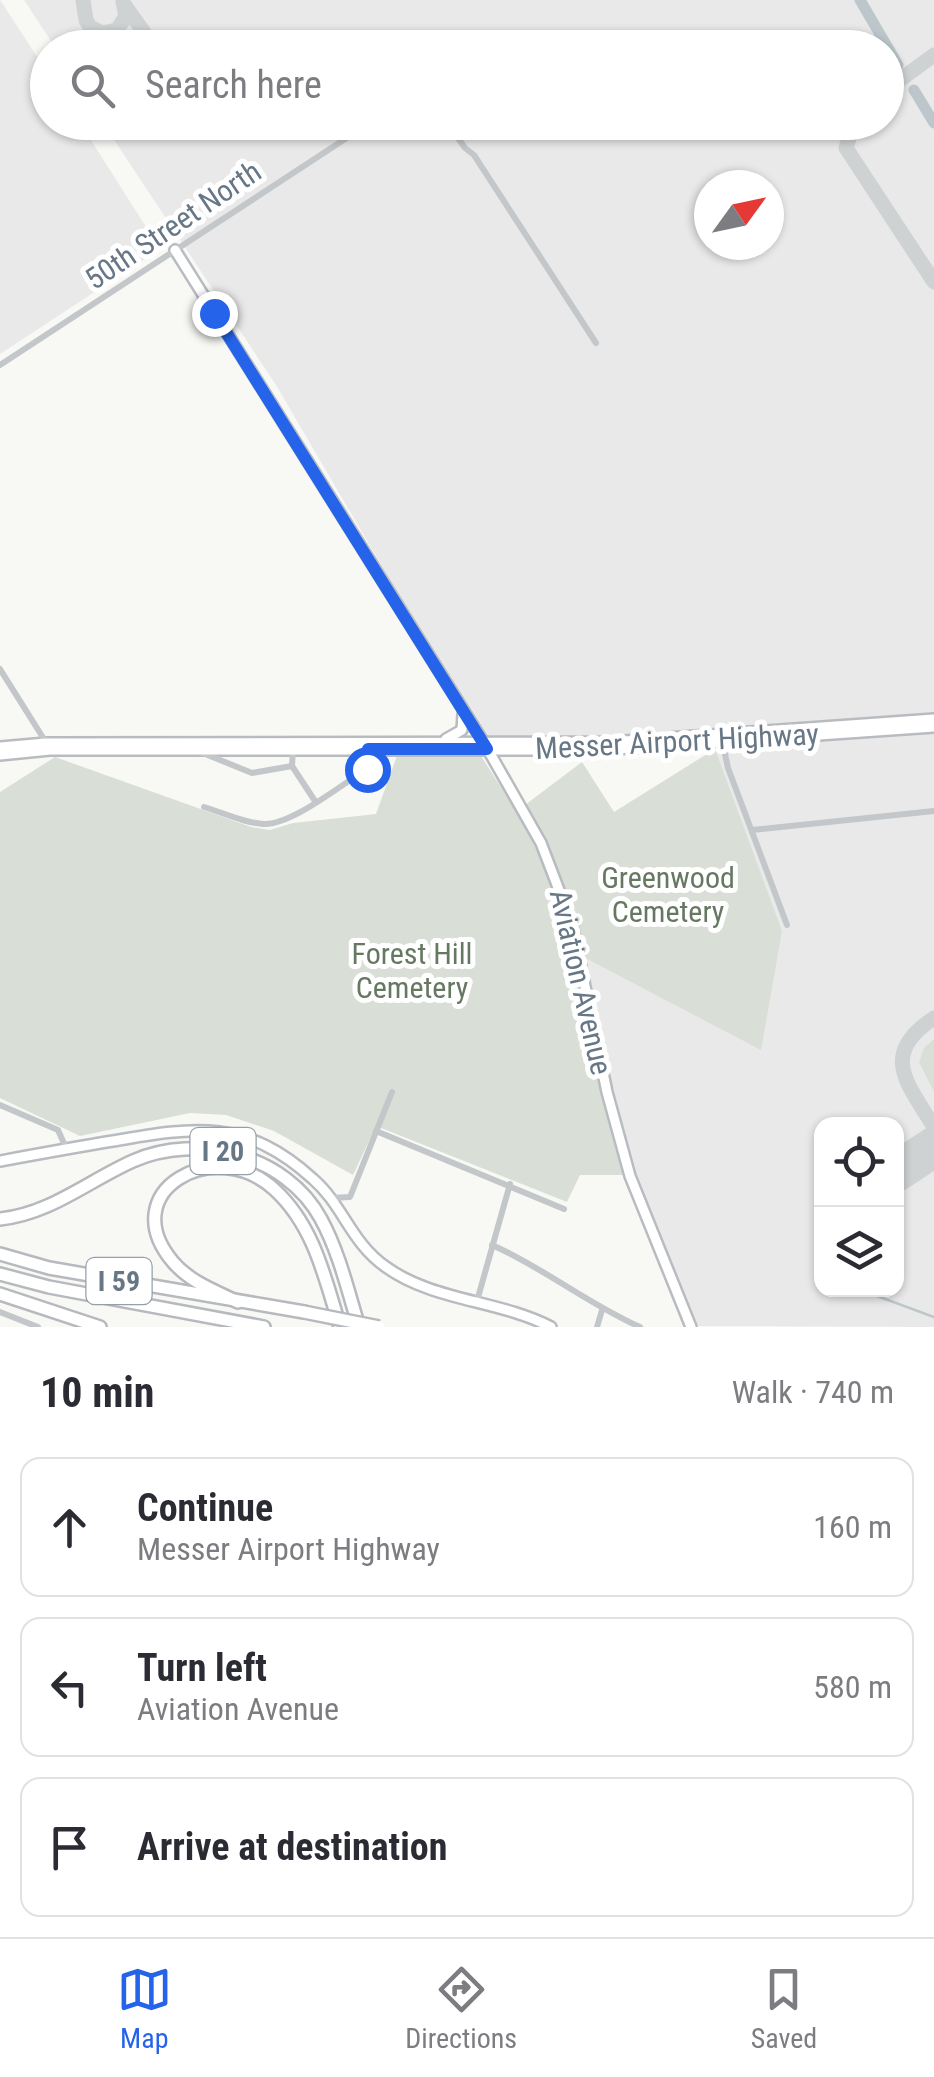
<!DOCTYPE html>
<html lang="en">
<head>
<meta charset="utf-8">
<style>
  body { margin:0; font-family:"Roboto Condensed",sans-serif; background:#f2f2f3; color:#2b2b33 }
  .controls { position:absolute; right:30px; bottom:30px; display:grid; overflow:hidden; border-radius:20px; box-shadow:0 2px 8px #0004 }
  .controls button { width:90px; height:90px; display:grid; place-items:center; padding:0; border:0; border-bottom:2px solid #e1e1e2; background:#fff; color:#2b2b33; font:50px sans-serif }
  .compass { position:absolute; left:694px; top:170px; width:90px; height:90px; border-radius:50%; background:#fff; box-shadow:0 2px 8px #0004; rotate:57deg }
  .stop { position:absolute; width:30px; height:30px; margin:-22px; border:8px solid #2563eb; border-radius:50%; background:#fff }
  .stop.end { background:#2563eb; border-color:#fff; box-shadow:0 2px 10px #0008 }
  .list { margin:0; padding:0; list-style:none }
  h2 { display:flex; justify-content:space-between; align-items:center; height:130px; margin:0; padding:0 40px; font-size:42px }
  h2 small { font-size:32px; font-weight:400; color:#7c7c81 }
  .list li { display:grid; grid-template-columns:65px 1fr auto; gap:30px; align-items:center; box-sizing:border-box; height:140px; margin:0 20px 20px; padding:0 20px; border:2px solid #e1e1e2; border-radius:20px }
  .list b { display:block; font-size:38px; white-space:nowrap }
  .list p { margin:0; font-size:32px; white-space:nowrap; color:#7c7c81 }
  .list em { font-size:32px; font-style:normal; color:#7c7c81 }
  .icon { flex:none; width:55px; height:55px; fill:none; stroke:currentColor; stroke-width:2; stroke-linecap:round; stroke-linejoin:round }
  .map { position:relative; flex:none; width:934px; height:1327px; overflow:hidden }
  .search { position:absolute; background:#fff; box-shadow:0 2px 8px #0004; left:30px; right:30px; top:30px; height:110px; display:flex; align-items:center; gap:25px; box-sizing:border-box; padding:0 35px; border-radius:55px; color:#7c7c81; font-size:38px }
  .sheet { height:610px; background:#fff }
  nav { display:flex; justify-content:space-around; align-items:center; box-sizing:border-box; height:140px; border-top:2px solid #e1e1e2; background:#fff; font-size:28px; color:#7c7c81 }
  nav a { display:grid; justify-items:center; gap:5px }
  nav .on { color:#2563eb }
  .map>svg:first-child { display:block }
  .built { fill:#e8e9e8; fill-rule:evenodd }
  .green { fill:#d9dfd6 }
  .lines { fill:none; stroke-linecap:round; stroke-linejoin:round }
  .stream { stroke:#bdc7cb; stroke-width:2.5 }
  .river { stroke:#bdc7cb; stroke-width:11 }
  .taxiway { stroke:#cfd2d3; stroke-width:15 }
  .runway { stroke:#cfd2d3; stroke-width:40 }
  .secondary-casing { stroke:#b8bcc1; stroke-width:14 }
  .highway-casing { stroke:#b6b9bd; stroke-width:16 }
  .street { stroke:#c3c7ca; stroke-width:6 }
  .secondary { stroke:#fff; stroke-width:9 }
  .highway { stroke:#fff; stroke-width:11 }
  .highway-bridge-casing { stroke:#b6b9bd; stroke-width:16; stroke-linecap:butt }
  .highway-bridge { stroke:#fff; stroke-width:11 }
  .route { stroke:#2563eb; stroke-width:12 }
  .labels { text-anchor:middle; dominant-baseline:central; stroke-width:10; stroke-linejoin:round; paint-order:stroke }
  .shield { fill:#fff; stroke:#95a0aa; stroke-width:2.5 }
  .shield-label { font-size:28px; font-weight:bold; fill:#677786 }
  .street-label { font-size:30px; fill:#677786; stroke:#fff }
  .park-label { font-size:30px; fill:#667862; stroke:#fff }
</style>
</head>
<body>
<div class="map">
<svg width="934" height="1327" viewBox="0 0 934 1327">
  <rect width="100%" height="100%" fill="#f8f8f5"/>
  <g class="built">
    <path d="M0,0L47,72L48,122L80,123L160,249L0,354Z"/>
    <path d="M24,0H934V1327L697,1326L651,1220L620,1121L585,958L761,1049L716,749L515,752L501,755L390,580L276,385L103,123L886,122V48L55,47ZM709,185H769V245H709ZM822,1124H896V1290H822Z"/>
  </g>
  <g class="green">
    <path d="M715,749L782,931L761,1050L585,958C574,904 554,852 525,805L582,762L614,812Z"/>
    <path d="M472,751L481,756C515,809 551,865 568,927C591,1009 600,1094 626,1175H580L567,1202L376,1126L353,1175L274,1131L226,1115L190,1113L80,1136L0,1098V792L55,757L251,827L270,830L293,823L376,814L398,753Z"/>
    <path d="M934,1039V1092L919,1062L924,1048Z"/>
  </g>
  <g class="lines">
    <path class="stream" d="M861,1290L934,1317"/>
    <g class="river">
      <path d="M860,0L898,65"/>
      <path d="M914,90L934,123"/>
    </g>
    <g class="taxiway">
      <path d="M83,0L86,20L102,48"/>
      <path d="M126,7L155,48"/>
      <path d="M90,27L102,33L117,30L126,16L123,2"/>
      <path d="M886,90L934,55"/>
      <path d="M134,122L136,126"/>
      <path d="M854,122L846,148L934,282"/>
      <path d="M934,1018C879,1054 907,1083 934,1127"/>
    </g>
    <path class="runway" d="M896,1172L934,1147"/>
    <defs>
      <g id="secondary">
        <path d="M175,250L483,741L541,843L572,924L607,1092L630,1176L691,1327"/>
        <path d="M446,739L462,730L463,714"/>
        <path d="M0,747L46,743L611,742L934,719"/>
        <path d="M0,755L50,750H601L934,727"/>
        <path d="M0,1161C38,1154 76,1147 113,1141C196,1126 247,1119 313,1179C343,1205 351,1243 386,1267C433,1301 499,1300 551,1327"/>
      </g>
      <g id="highway">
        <path d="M0,1219C50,1214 88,1181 133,1161C197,1133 286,1154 321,1219C339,1252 348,1291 359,1327"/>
        <path d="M0,1254L49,1268L304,1312"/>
        <path d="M0,1274L49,1287L264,1327"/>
        <path d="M0,1294L100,1327"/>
        <path d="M238,1302C215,1291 190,1282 173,1262C113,1191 215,1134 275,1190C314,1226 325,1278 340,1327"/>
      </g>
    </defs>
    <use href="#secondary" class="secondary-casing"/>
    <use href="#highway" class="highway-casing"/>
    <g class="street">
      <path d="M447,122L465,148L474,155L596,343"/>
      <path d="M0,365L371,122"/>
      <path d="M0,669L47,744"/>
      <path d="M722,740L728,768L787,925"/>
      <path d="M293,749L292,766L315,801"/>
      <path d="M198,751L252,773L292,766"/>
      <path d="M204,807C224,813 244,823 264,824C292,825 342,784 367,769L368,750"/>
      <path d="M752,830L934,811"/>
      <path d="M0,1105L58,1130L66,1148"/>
      <path d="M376,1131L564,1209"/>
      <path d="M331,1198L350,1197L392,1092"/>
      <path d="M492,1245C544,1268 588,1304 640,1327"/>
      <path d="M477,1301L510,1184"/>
      <path d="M0,1312L38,1327"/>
      <path d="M597,1327L602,1310"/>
    </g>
    <use href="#secondary" class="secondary"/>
    <use href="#highway" class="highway"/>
    <defs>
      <path id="highway-bridge" d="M304,1312L379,1327"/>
    </defs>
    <use href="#highway-bridge" class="highway-bridge-casing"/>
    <use href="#highway-bridge" class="highway-bridge"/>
  </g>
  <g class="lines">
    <path class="route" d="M214,313L487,749H368L367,769"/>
  </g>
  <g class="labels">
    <g class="shield">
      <rect x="190.5" y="1128" width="65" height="46" rx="8"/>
      <rect x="86.5" y="1258" width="65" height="46" rx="8"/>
    </g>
    <g class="shield-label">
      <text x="223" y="1151">I 20</text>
      <text x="119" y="1281">I 59</text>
    </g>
    <g class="street-label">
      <text transform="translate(173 225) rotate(-34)">50th Street North</text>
      <text transform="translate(677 741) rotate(-3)">Messer Airport Highway</text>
      <text transform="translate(581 982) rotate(77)">Aviation Avenue</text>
    </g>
    <g class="park-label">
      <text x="668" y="877">Greenwood<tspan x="668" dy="34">Cemetery</tspan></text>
      <text x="412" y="953">Forest Hill<tspan x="412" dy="34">Cemetery</tspan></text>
    </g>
  </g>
</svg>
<div class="controls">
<button><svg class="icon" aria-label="locate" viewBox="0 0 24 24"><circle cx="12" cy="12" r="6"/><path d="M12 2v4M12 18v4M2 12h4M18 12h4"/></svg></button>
<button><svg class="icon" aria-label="layers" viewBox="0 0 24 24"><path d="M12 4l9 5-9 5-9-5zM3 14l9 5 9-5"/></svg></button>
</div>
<svg class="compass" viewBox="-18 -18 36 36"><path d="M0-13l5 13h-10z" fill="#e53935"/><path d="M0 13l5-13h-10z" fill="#7c7c81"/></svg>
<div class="stop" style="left:367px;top:769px"></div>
<div class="stop end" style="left:214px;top:313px"></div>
<div class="search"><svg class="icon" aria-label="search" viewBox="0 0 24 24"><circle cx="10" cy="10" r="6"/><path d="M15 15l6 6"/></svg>Search here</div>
</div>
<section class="sheet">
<h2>10 min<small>Walk · 740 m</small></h2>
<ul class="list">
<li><svg class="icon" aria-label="ahead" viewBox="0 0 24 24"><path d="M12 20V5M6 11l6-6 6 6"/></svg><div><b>Continue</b><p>Messer Airport Highway</p></div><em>160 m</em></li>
<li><svg class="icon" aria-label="left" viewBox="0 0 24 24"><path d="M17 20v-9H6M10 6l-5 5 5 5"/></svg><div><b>Turn left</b><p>Aviation Avenue</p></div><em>580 m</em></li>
<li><svg class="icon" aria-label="arrive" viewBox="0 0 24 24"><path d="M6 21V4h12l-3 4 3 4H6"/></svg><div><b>Arrive at destination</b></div></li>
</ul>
</section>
<nav>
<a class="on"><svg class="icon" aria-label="map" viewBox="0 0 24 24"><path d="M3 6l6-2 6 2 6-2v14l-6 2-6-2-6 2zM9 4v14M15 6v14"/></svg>Map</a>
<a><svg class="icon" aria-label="directions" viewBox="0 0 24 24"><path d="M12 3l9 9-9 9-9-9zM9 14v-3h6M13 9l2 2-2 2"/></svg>Directions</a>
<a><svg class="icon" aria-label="saved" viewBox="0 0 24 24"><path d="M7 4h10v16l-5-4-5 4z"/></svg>Saved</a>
</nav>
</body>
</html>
